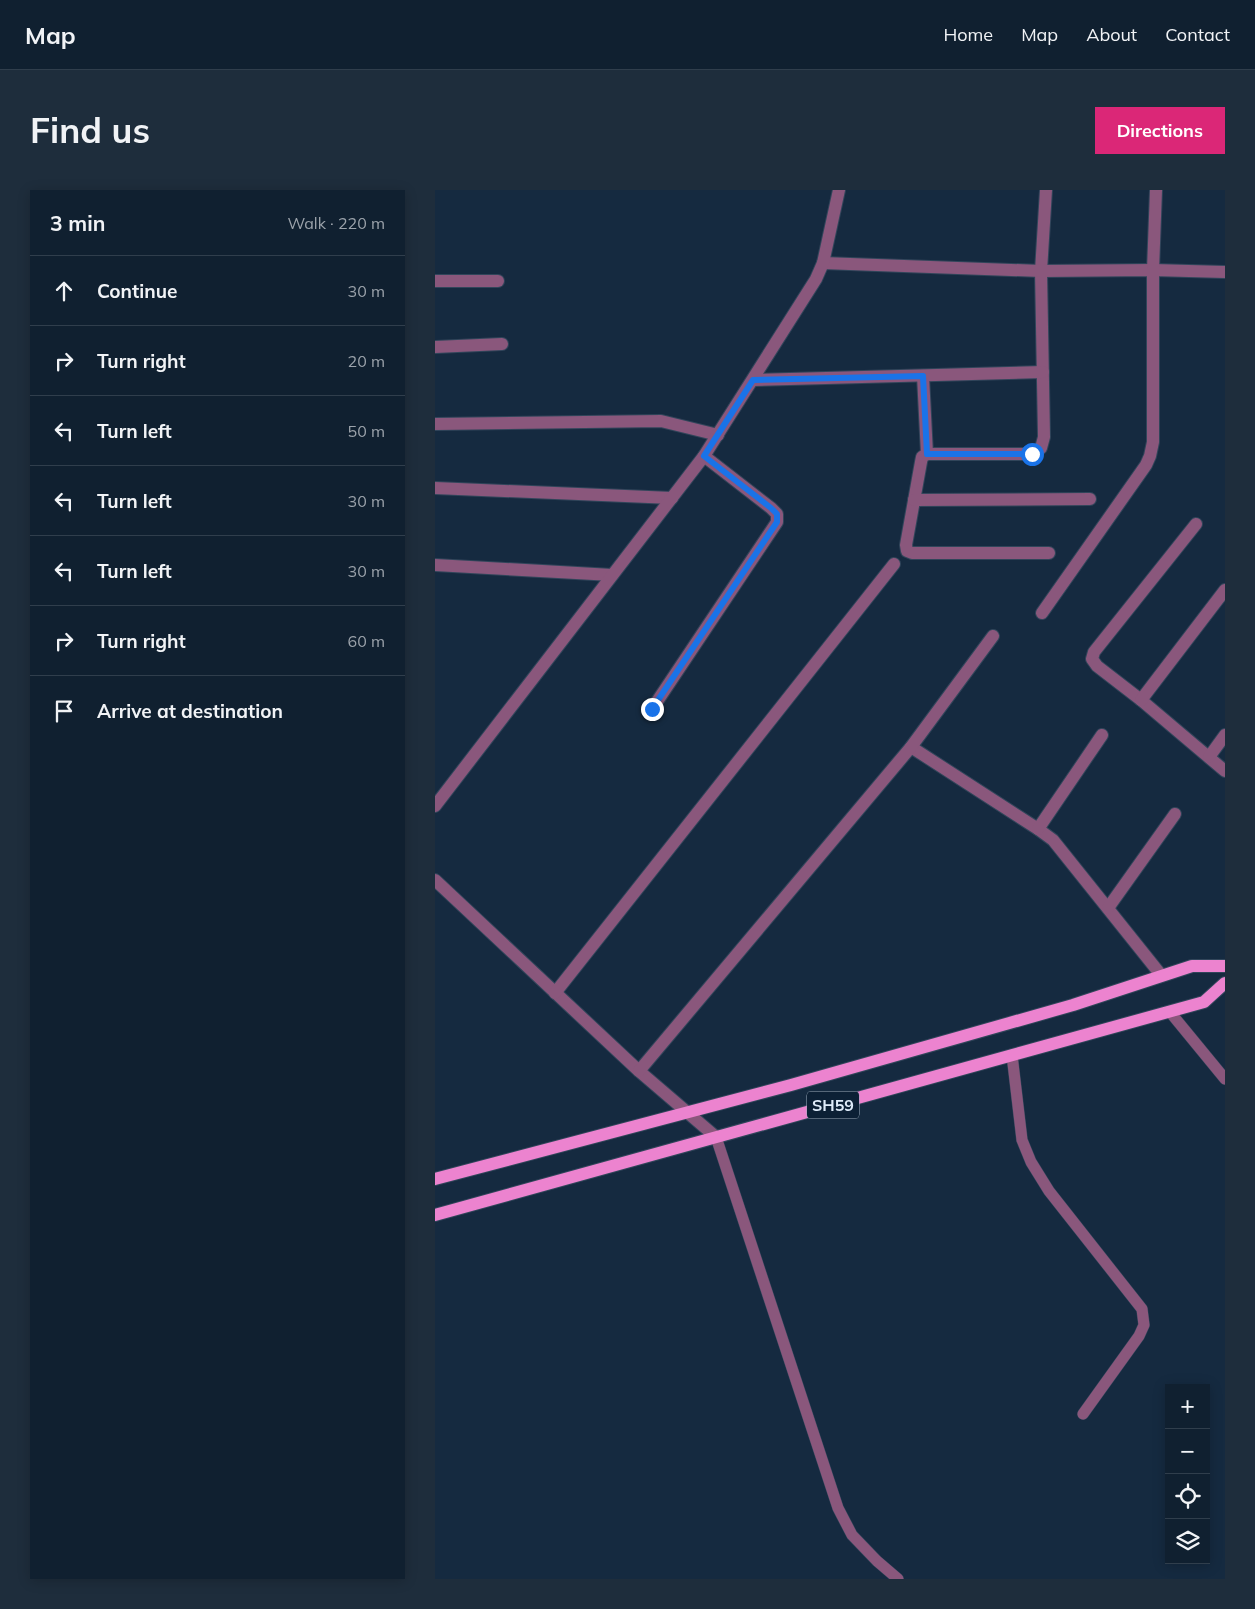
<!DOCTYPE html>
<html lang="en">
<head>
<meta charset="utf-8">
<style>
  body { margin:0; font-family:Mulish,sans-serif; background:#1e2d3c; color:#f1f3f6 }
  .controls { position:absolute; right:15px; bottom:15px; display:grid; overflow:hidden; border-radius:0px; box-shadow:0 2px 12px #0003 }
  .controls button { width:45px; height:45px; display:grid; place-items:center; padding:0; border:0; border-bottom:1px solid #303e4c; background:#102030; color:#f1f3f6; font:25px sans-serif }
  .stop { position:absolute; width:15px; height:15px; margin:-11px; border:4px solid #1a73e8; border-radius:50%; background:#fff }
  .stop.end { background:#1a73e8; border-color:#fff; box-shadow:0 1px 5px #0008 }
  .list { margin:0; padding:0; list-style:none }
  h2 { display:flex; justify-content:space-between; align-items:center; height:65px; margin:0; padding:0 20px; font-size:21px }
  h2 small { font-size:16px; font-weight:400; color:#9ca3ab }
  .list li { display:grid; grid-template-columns:32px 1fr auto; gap:15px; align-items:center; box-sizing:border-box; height:70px; padding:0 20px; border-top:1px solid #303e4c }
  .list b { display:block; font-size:19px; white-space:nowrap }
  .list em { font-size:16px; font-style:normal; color:#9ca3ab }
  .icon { flex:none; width:28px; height:28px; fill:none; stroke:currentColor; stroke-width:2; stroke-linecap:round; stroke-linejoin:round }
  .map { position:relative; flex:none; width:790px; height:1389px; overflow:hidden; border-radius:0px }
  header { display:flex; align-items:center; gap:30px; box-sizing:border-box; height:70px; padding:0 25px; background:#102030; border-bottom:1px solid #303e4c }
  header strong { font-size:24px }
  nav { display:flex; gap:28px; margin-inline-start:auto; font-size:18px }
  .intro { display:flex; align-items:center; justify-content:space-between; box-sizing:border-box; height:120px; padding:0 30px }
  h1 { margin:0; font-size:35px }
  .button { padding:12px 22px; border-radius:0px; background:#db2777; color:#fff; font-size:18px; font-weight:700 }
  main { display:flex; gap:30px; padding:0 30px }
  aside { flex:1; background:#102030; border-radius:0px; box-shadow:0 2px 12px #0003 }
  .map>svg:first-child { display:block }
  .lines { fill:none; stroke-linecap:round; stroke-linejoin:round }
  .lane-casing { stroke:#31455a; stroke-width:12 }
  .street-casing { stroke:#31455a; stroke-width:14 }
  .primary-casing { stroke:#31455a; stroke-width:14 }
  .lane { stroke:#8a577c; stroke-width:11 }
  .street { stroke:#8a577c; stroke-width:12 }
  .primary { stroke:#ec83cf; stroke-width:12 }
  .route { stroke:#1a73e8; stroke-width:6 }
  .labels { text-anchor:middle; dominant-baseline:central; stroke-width:4.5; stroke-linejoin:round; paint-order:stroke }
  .shield { fill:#0c2035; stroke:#a0afbf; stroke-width:1 }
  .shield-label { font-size:16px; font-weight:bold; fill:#dfecfa }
</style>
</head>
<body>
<header>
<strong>Map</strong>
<nav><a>Home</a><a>Map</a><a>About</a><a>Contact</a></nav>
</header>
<div class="intro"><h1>Find us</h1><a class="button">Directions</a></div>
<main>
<aside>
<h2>3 min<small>Walk · 220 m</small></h2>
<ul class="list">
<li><svg class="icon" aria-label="ahead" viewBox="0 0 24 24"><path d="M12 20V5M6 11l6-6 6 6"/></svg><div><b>Continue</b></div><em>30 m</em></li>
<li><svg class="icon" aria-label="right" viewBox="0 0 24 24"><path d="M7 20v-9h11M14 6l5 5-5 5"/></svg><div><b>Turn right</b></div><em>20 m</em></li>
<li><svg class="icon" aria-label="left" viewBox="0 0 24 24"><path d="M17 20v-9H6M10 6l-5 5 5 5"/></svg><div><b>Turn left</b></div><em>50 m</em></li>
<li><svg class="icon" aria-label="left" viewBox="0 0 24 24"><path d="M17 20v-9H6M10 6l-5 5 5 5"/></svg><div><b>Turn left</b></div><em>30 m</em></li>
<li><svg class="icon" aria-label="left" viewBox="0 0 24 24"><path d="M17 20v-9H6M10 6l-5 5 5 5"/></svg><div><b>Turn left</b></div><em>30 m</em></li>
<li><svg class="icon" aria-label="right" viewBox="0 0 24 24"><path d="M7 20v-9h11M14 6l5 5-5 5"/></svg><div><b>Turn right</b></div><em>60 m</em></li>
<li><svg class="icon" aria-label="arrive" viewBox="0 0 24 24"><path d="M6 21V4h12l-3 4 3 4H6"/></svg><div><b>Arrive at destination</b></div></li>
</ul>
</aside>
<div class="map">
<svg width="790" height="1389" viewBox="0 0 790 1389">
  <rect width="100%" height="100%" fill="#152a40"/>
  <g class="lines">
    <defs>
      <g id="lane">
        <path d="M735,822L790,889"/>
        <path d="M577,865L587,950L596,972L614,1001L707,1119L709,1135L704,1146L648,1224"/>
        <path d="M281,947L403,1318L417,1345L442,1371L463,1389"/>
      </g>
      <g id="street">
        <path d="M611,0L606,81L609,247L606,258L597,264H492L487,267L486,272L471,355L472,361L477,363H614"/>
        <path d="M388,73L606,81L718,80L790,82"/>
        <path d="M0,91H63"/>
        <path d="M0,157L67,154"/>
        <path d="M488,186L492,264"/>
        <path d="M318,190L608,182"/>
        <path d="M0,234L226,231L283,245"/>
        <path d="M0,298L237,308"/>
        <path d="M479,310L655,309"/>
        <path d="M761,334L659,462L657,469L662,476L706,510L790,581"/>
        <path d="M0,375L177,385"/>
        <path d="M607,423L711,275L715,266L718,252V80L721,0"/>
        <path d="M706,510L790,400"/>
        <path d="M217,519L342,332V324L336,318L269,266"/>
        <path d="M476,557L603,639L618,650L726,785"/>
        <path d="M774,567L790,545"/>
        <path d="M0,616L269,266L381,89L388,73L404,0"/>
        <path d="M603,639L667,545"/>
        <path d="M0,690L204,881L281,947"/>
        <path d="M673,718L740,624"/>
        <path d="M120,803L459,374"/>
        <path d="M204,881L476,557L558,446"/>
      </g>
      <g id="primary">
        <path d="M0,989L356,895L638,815L757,776H790"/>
        <path d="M0,1025L769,812L790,793"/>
      </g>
    </defs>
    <use href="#lane" class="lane-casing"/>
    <use href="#street" class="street-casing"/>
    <use href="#primary" class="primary-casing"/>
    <use href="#lane" class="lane"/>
    <use href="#street" class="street"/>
    <use href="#primary" class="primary"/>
  </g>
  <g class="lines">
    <path class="route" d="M217,519L342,332V324L336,318L269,266L318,190L488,186L492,264H597"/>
  </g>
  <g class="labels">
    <rect class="shield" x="372" y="901.5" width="52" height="27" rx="4"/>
    <g class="shield-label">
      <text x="398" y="915">SH59</text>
    </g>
  </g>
</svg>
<div class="controls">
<button>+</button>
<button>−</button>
<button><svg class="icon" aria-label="locate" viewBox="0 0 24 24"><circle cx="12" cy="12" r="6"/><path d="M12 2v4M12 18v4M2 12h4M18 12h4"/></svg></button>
<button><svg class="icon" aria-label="layers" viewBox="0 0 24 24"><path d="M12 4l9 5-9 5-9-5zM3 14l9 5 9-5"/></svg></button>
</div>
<div class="stop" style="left:597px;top:264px"></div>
<div class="stop end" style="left:217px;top:519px"></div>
</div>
</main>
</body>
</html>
